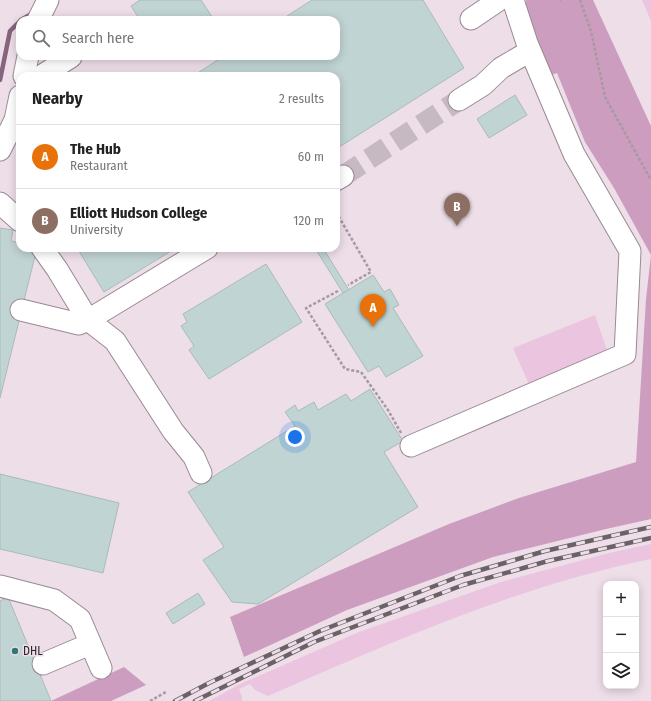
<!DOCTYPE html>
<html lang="en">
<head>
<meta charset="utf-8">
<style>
  body { margin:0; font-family:"Fira Sans Condensed",sans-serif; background:#f2f2f2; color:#222 }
  .controls { position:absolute; right:12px; bottom:12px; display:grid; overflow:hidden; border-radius:8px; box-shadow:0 2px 10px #0003 }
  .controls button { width:36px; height:36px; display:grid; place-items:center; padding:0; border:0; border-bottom:1px solid #e0e0e0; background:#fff; color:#222; font:20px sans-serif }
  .you { position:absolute; left:295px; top:437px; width:14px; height:14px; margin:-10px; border:3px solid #fff; border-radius:50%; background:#1a73e8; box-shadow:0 0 0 6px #1a73e833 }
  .badge { display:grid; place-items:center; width:26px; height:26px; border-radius:50%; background:#2f7876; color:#fff; font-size:13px; font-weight:700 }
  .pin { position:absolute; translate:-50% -33px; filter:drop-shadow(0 1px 2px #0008) }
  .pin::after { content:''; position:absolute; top:21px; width:14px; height:12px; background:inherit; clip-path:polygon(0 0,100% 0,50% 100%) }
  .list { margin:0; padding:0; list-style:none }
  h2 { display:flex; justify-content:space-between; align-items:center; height:52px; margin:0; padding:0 16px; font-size:17px }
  h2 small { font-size:13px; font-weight:400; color:#767676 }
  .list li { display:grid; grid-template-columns:26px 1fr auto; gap:12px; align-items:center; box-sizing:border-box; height:64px; padding:0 16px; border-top:1px solid #e0e0e0 }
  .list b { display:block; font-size:15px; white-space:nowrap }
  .list p { margin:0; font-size:13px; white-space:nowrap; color:#767676 }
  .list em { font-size:13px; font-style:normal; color:#767676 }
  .icon { flex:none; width:22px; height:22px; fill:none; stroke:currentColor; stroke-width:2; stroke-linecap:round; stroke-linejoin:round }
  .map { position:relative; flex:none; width:651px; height:701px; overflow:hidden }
  .search { position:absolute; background:#fff; box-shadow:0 2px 10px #0003; left:16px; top:16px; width:324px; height:44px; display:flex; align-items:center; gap:10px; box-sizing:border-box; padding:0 14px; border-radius:12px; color:#767676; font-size:15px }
  .panel { position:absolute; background:#fff; box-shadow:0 2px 10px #0003; left:16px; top:72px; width:324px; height:180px; border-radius:12px }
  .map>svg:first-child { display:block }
  .green { fill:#ebc5e0 }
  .forest { fill:#cc9dbf }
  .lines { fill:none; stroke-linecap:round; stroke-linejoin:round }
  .stream { stroke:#86647d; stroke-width:4.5 }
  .building { fill:#c0d4d3; stroke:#a8bbba }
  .minor-tunnel { stroke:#c6b9c2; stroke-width:21; stroke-dasharray:21 10; stroke-linecap:butt }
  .minor-casing { stroke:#988a94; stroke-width:23 }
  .path { stroke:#a59aa1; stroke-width:2.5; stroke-dasharray:3 2; stroke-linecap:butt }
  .minor { stroke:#fff; stroke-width:21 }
  .rail-casing { stroke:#6a6267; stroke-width:4.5 }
  .rail { stroke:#eddee8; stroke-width:3; stroke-dasharray:9; stroke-linecap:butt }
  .poi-dot { fill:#2f7876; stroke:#eddee8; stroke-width:1.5 }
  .labels { text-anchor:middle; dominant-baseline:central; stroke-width:3; stroke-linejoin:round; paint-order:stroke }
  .poi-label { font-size:12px; fill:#2b2629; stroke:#eddee8; text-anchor:start }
</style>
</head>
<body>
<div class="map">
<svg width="651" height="701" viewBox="0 0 651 701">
  <rect width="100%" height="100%" fill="#eddee8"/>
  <g class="green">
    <path d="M642,0H651V21Z"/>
    <path d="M595,315L609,356L531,389L513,348Z"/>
    <path d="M651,544V559C518,586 392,642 268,696L255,690L250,684L239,689L242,697V701H209L240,684L359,632L501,582L609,553Z"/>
  </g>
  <g class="forest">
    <path d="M526,0H593L651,126V255L614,188L585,142L557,73L549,76L525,5Z"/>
    <path d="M651,255V519L606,529L493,557L347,610L244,657L230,617L449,524L519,498L636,462L646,299Z"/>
    <path d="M124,667L146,685L111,701H51Z"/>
  </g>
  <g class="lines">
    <g class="stream">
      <path d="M21,20L33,13"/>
      <path d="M0,80L10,31L20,21"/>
    </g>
  </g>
  <g class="building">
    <path d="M140,0H201L214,20H140L131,6Z"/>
    <path d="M312,0H423L464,68L336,149V76H193L224,56H336V20H281Z"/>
    <path d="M515,95L527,115L489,138L477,119Z"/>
    <path d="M0,228L13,230L11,241L20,243V248H29L35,256L0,398Z"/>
    <path d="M77,248H176L104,292Z"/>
    <path d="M315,248H323L349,290L343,293Z"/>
    <path d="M266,264L302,322L209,379L189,350L194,346L181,326L187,322L183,314Z"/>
    <path d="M373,275L384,292L390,289L399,305L393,308L423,356L386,377L379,366L368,372L325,304Z"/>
    <path d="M370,389L403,441L384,452L418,507L258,604L232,602L203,560L224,547L188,492L295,426L285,412L295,405L298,411L314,402L318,410L346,394L351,401Z"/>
    <path d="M0,474L119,503L103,573L0,549Z"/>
    <path d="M198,593L205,604L173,624L166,613Z"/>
    <path d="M8,597L51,701H0V601Z"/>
  </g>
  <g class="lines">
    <path class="minor-tunnel" d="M343,176L459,100"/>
    <defs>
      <g id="minor">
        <path d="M471,19L499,0"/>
        <path d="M38,20L48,0"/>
        <path d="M24,76L28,56"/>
        <path d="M41,76L71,57"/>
        <path d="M459,100L483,85L501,68L530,51"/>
        <path d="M0,150L15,120L20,96"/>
        <path d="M336,180L343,176"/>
        <path d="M0,203L20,221"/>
        <path d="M42,248L57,269L88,320L115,341L173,431L194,457L201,473"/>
        <path d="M21,310L79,324L88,320L207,248"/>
        <path d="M411,446L625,354L630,251L574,154L527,43L513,0"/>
        <path d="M0,586L54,600L80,619L101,668"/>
        <path d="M43,664L90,644"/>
      </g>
    </defs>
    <use href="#minor" class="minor-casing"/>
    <g class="path">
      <path d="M560,0H561"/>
      <path d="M580,0L591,31L605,97L651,180"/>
      <path d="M336,212L371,272L348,285"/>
      <path d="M338,291L306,308L345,369L361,372L388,410L401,433"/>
      <path d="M150,701L166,692"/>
    </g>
    <use href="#minor" class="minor"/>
    <defs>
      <g id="rail">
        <path d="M175,701L209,683L320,631L460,576L545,551L651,527"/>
        <path d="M195,701L314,642L463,585L548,561L651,538"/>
      </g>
    </defs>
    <use href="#rail" class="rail-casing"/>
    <use href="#rail" class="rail"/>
  </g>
  <circle class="poi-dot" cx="15" cy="651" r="4"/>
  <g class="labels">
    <g class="poi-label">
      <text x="23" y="651">DHL</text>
    </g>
  </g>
</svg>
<div class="controls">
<button>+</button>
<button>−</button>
<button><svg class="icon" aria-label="layers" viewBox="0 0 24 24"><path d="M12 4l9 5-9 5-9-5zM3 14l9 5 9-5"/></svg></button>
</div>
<div class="you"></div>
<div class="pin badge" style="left:373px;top:327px;background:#e8710a">A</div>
<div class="pin badge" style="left:457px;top:226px;background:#8d6e63">B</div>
<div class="search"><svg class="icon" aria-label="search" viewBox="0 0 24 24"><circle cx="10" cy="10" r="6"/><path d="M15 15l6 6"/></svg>Search here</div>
<section class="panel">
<h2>Nearby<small>2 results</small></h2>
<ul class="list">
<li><span class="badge" style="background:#e8710a">A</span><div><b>The Hub</b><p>Restaurant</p></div><em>60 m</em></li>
<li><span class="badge" style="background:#8d6e63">B</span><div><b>Elliott Hudson College</b><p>University</p></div><em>120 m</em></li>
</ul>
</section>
</div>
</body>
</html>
